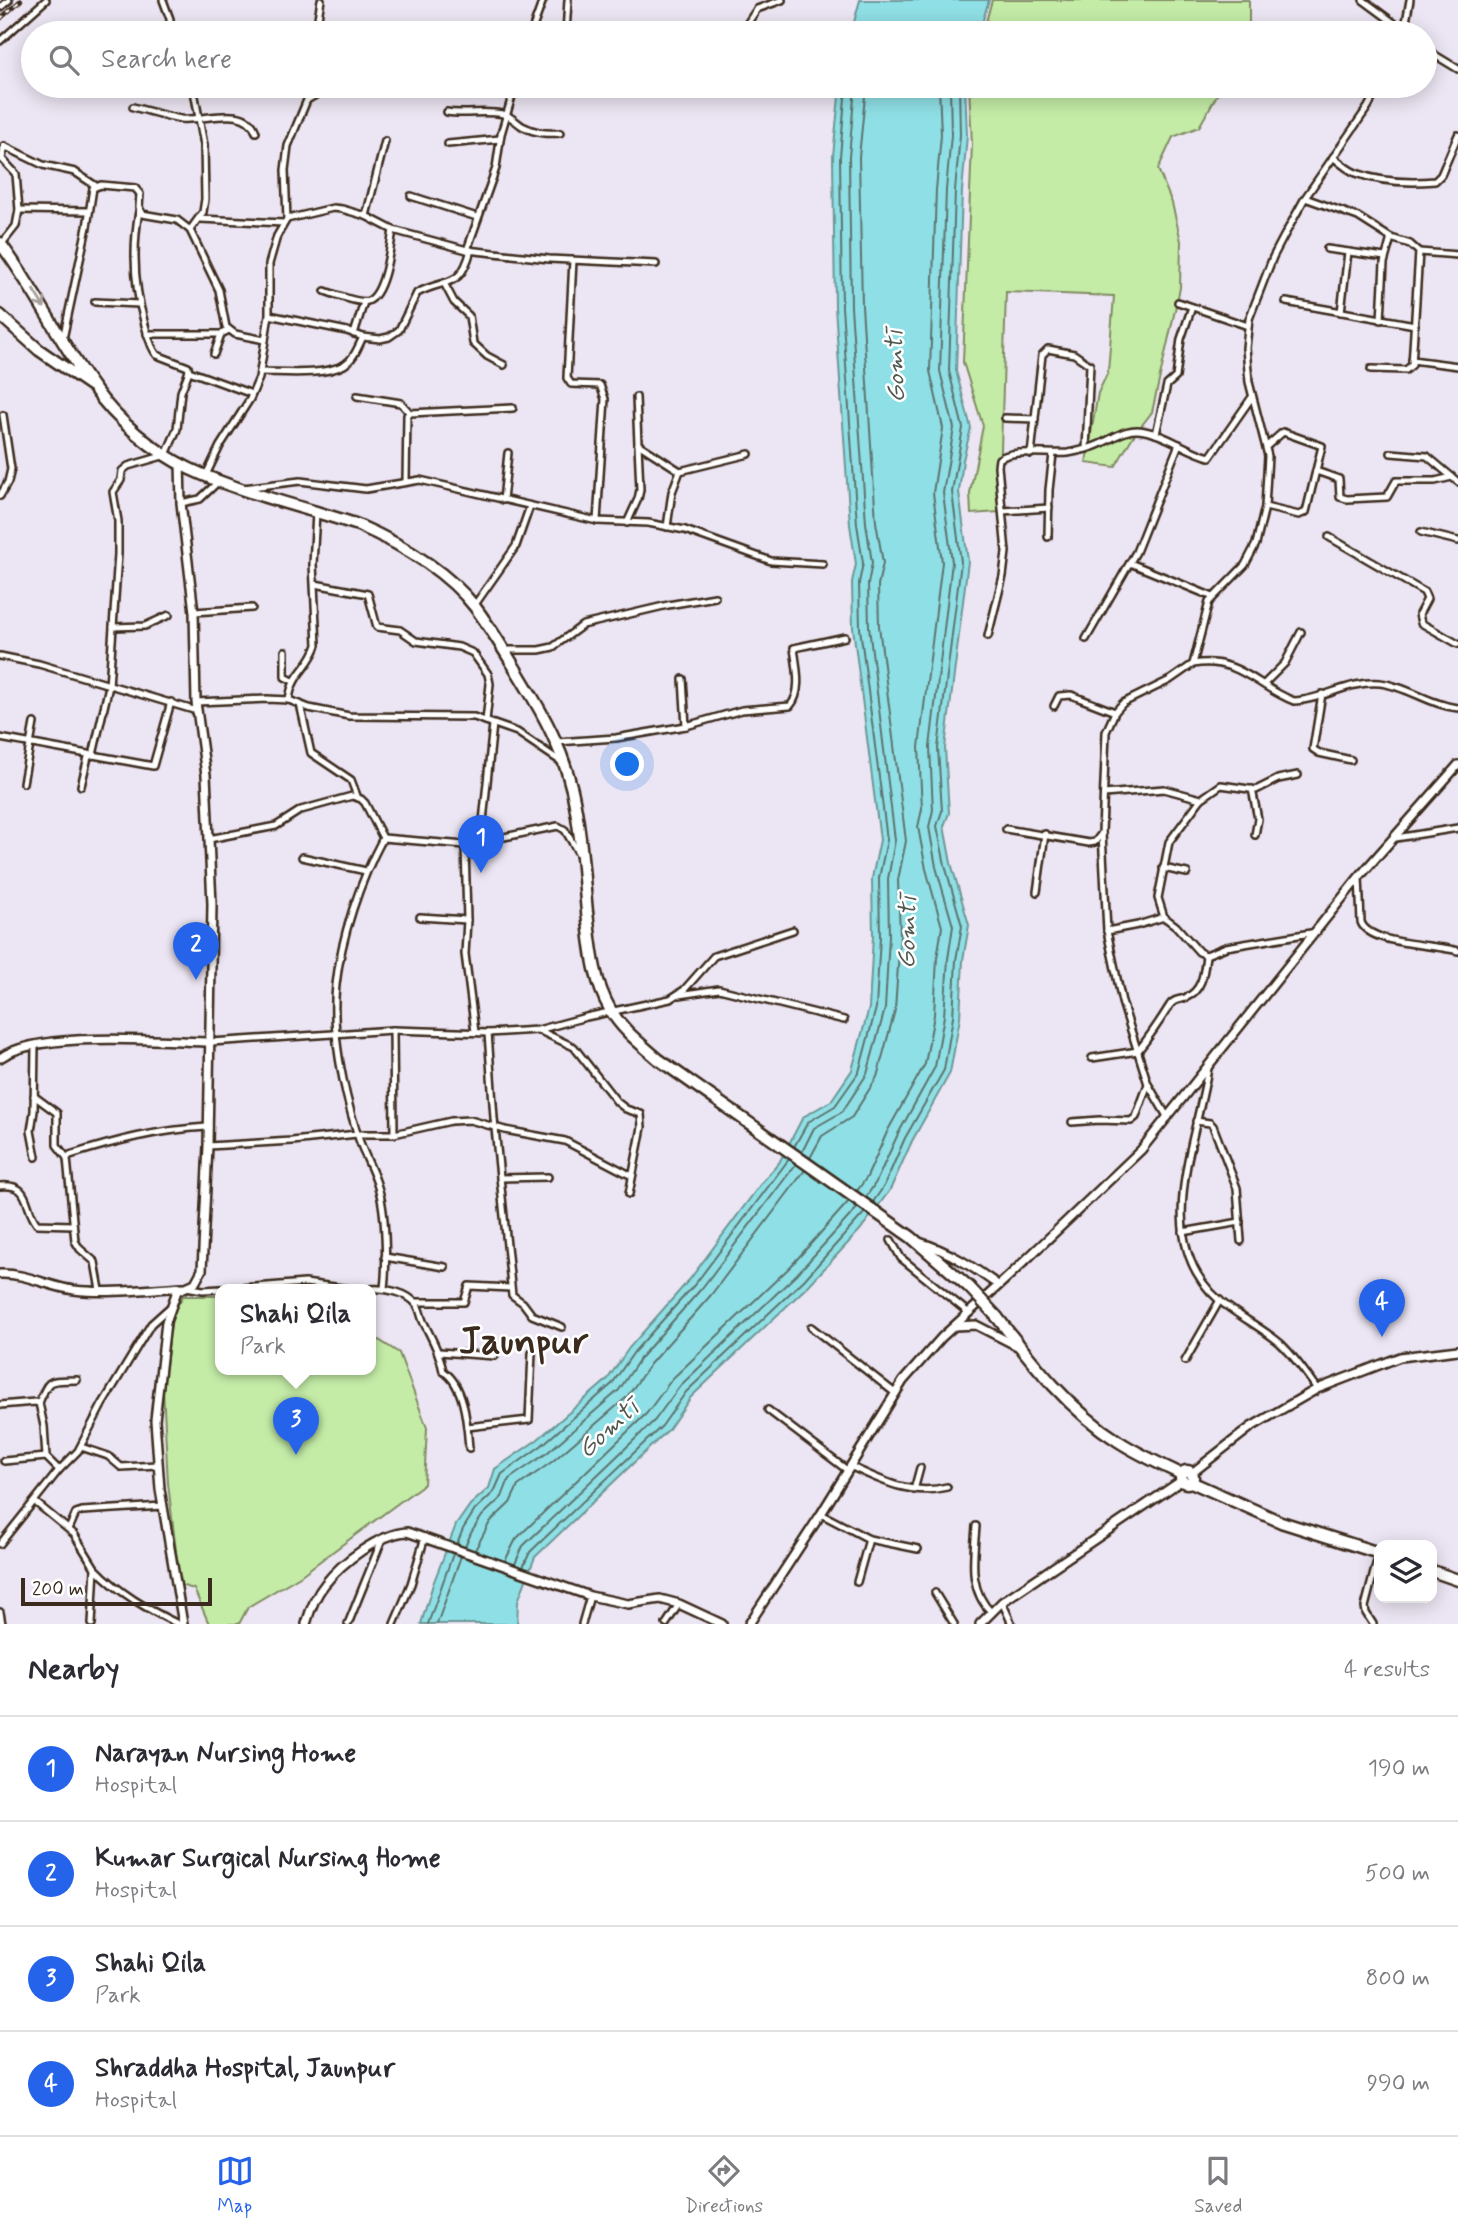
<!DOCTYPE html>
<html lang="en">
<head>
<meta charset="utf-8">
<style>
  body { margin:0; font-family:Mynerve,sans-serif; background:#f7f7f7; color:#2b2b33 }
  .controls { position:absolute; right:21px; bottom:21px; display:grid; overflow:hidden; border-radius:14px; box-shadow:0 4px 18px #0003 }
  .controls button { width:63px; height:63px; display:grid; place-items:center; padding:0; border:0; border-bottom:2px solid #e1e1e2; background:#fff; color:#2b2b33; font:35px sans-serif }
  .scale { position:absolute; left:21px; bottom:18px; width:191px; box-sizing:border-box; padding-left:7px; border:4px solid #3b2a1e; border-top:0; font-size:19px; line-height:24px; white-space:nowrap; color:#3b2a1e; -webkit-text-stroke:5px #fff; paint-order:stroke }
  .you { position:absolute; left:628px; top:765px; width:24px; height:24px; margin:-18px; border:5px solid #fff; border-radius:50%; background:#1a73e8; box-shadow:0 0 0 10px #1a73e833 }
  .badge { display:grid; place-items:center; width:46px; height:46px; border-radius:50%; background:#2563eb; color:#fff; font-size:23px; font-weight:700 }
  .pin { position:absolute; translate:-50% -58px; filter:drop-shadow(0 2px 4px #0008) }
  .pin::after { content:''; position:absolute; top:37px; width:24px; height:21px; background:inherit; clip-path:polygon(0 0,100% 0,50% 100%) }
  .popup { position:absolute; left:215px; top:1284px; width:161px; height:91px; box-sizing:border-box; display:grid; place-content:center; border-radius:14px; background:#fff; filter:drop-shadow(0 2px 5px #0005); font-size:23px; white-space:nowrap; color:#7c7c81 }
  .popup b { font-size:26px; color:#2b2b33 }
  .popup::after { content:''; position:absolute; left:50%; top:100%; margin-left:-14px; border:14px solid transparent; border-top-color:#fff }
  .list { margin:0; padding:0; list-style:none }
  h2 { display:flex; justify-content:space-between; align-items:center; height:91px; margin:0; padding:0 28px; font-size:30px }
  h2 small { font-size:23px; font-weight:400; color:#7c7c81 }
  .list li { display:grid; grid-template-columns:46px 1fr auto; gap:21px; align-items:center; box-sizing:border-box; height:105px; padding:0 28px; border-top:2px solid #e1e1e2 }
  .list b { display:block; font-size:26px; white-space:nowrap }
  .list p { margin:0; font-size:23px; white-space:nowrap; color:#7c7c81 }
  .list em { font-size:23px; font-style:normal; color:#7c7c81 }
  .icon { flex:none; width:38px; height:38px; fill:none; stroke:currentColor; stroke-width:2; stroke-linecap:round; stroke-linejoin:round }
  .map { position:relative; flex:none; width:1458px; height:1624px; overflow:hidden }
  .search { position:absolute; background:#fff; box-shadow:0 4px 18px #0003; left:21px; right:21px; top:21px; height:77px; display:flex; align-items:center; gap:18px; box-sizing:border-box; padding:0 24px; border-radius:38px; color:#7c7c81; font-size:26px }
  .sheet { height:511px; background:#fff }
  nav { display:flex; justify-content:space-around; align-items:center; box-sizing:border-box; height:98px; border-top:2px solid #e1e1e2; background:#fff; font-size:19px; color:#7c7c81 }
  nav a { display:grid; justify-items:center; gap:4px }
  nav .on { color:#2563eb }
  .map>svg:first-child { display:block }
  .green { fill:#c4eca7; stroke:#808b62; stroke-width:2 }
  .water { fill:#8fe0e6; stroke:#6d9796; stroke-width:2 }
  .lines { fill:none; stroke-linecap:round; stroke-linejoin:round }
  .shore { stroke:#5d736e; stroke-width:2 }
  .street-casing { stroke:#3b2a1e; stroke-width:10 }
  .secondary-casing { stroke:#3b2a1e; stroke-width:12 }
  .highway-casing { stroke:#3b2a1e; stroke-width:15 }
  .street { stroke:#fff; stroke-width:5 }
  .secondary { stroke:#fff; stroke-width:7 }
  .highway { stroke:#fff; stroke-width:10 }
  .rail-casing { stroke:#3b2a1e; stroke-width:4.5 }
  .rail { stroke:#fff; stroke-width:2; stroke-dasharray:5; stroke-linecap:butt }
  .highway-bridge-casing { stroke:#3b2a1e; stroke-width:15; stroke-linecap:butt }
  .highway-bridge { stroke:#fff; stroke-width:10 }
  .oneway { stroke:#a79f9a }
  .labels { text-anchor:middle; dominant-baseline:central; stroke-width:5; stroke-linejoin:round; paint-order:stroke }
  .water-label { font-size:26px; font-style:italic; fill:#505850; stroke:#fff }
  .town-label { font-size:38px; font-weight:bold; fill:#3b2a1e; stroke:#fff }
</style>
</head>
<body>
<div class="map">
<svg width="1458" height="1624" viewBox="0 0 1458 1624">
  <rect width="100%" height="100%" fill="#ece5f3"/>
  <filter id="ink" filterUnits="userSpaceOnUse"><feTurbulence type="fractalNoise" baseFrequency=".0143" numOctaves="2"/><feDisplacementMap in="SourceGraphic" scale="14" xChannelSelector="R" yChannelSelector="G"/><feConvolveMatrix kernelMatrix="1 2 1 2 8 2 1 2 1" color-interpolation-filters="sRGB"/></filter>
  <g filter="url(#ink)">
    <g class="green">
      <path d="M992,0H1249V33H983Z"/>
      <path d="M969,86H1222L1199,127L1173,137L1158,169L1172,203L1181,241L1180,288L1152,412L1132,438L1115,467L1086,463L1098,393L1108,372L1114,296L1006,292L999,512L971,514L970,493L983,426L963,362L972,144Z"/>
      <path d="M183,1296H217L221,1307V1369H371V1335L399,1353L427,1428L424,1484L300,1576L248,1607L239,1624H209L194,1589L180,1585L168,1483L163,1389L172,1315Z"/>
    </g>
    <g class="water">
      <path d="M860,0H989L979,33H851Z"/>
      <path d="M840,86H965L967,135L962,191L956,371L971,428L963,460L959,492L968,561L945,748L949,813L944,826L951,863L969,925L963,960L960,1018L950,1073L912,1141L890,1190L860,1230L809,1285L691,1397L668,1430L535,1557L518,1601L517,1624H421L433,1584L456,1525L470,1505L489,1488L495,1469L537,1440L607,1380L629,1348L690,1279L763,1181L779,1163L803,1117L831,1101L852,1070L869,1008L873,936L872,878L880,840L853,628L852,582L856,564L850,525L835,307L833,156Z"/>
    </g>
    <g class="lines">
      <g class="shore">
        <path d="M794,1147L808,1122L835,1106L859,1072L876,1008L880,936L879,878L887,840L860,628L859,583L863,563L857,524L842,307L840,157L846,86"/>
        <path d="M802,1152L814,1128L842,1112L867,1074L885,1009L889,936L888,879L895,840L869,627L868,584L872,563L866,523L851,307L849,157L855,86"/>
        <path d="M810,1158L822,1136L852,1117L877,1077L895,1010L900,936L898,880L906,841L879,626L878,585L883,563L876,522L862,306L859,157L866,86"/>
        <path d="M857,1191L867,1177L888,1130L925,1064L934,1015L937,958L942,927L926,869L918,827L922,809L919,747L942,562L933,493L943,428L930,371L936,190L941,135L939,86"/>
        <path d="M866,1197L876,1182L898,1134L935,1067L944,1016L948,959L953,926L936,867L929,827L933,810L930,747L952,562L943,493L954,428L940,371L946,190L951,135L950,86"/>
        <path d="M873,1202L884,1186L905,1138L944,1070L953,1017L956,960L962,926L945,865L937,826L942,811L938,748L961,562L952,492L963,428L949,371L955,190L960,135L959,86"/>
        <path d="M457,1544L463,1529L475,1510L494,1492L502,1474L541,1446L612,1384L634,1352L696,1283L789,1159"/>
        <path d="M465,1547L471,1533L482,1516L502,1497L509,1479L547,1453L619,1390L641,1357L702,1288L796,1164"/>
        <path d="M475,1550L490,1522L510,1503L518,1486L553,1461L627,1397L650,1364L711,1295L805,1170"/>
        <path d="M505,1561L516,1539L647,1413L672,1379L790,1267L849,1201"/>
        <path d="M515,1564L523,1546L655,1420L680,1386L797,1274L858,1207"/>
        <path d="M523,1567L530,1552L662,1426L686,1392L804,1280L865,1212"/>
        <path d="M428,1624L453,1554"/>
        <path d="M437,1624L461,1556"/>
      </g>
      <defs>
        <g id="street">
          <path d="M163,0L170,19V33"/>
          <path d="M1363,0L1405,31"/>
          <path d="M0,8L9,0"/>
          <path d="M318,18L321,0"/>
          <path d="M531,33L543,0"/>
          <path d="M566,33L568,0"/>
          <path d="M741,33L757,9L782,0"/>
          <path d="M1404,33L1410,0"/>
          <path d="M0,41L46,0"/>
          <path d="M1425,49L1458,69"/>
          <path d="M1357,86L1374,95"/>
          <path d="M133,107C149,111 165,116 181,119C203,122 246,103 256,132"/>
          <path d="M447,112C466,115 485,110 503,114C511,116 516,122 522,126C535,133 546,134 560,133"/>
          <path d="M448,144L500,139"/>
          <path d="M1333,157C1340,163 1348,170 1356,173C1380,182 1410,183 1435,181L1441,175L1458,135"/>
          <path d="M411,196L477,217"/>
          <path d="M1305,198L1358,217L1391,238L1410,244L1419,252L1412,365L1406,370L1371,369"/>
          <path d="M19,210L89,211"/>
          <path d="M366,216L385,141"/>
          <path d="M200,219L284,223"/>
          <path d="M287,219L285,170L288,146L307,100L331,86"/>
          <path d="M190,230L203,212L205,199L204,145L193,86"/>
          <path d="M1,245L16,226L19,210L16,174L2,159L4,146L43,165L75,172L96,186"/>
          <path d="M1327,249L1385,257"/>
          <path d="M467,250L496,168L501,134L515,86"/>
          <path d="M1419,252L1458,255"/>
          <path d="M573,260L567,378L571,384L600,385L605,399L597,521"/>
          <path d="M444,283L454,302L469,316L473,343L487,356L504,365"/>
          <path d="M325,291C333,294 361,304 368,301C385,294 390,247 393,230"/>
          <path d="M95,302L139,304"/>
          <path d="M1178,302L1248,326"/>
          <path d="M1286,302L1415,325"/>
          <path d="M1341,312L1348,252"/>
          <path d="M269,315L347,331L363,337L380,339L389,337L399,330L417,293C448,277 460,290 471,250"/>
          <path d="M1381,320L1384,263L1391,238"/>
          <path d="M147,334H221L229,330"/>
          <path d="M354,334L364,302"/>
          <path d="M63,339L87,227L93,188L101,185L135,188L140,194L139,207L142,214L177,220L190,230L219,290L226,327L235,334L265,340"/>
          <path d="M214,354L221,334"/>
          <path d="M1412,360L1458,366"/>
          <path d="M189,371L252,394"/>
          <path d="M260,372C283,372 324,376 344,365C354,359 358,347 363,337"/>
          <path d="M357,396L401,403L410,413"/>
          <path d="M1005,418L1035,419"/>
          <path d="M1156,434L1167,385L1176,377L1181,339L1192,307"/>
          <path d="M638,444L680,471"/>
          <path d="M1391,453L1427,456L1458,482"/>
          <path d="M1031,454L1042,355L1048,349L1074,354L1090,365L1086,449"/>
          <path d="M1316,471L1339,479L1340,497L1347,499L1387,497L1396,481H1435L1452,477"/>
          <path d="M206,475L220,446L250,399L259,378L269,315V264L277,236L287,219L333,208L342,209L366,216L393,230L467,250L549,259L656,264"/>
          <path d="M406,482L407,415L410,413L513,408"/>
          <path d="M243,488L300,481L366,489L420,480L597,521L648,523L685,530L771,561L823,564"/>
          <path d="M0,496L8,482L11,469L3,415"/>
          <path d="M503,500L508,453"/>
          <path d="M181,503L200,499L219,481"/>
          <path d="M1265,507L1299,515L1306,512L1322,446L1283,432L1267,446"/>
          <path d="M1003,511L1049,508"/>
          <path d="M627,523L638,499L640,490L636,397"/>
          <path d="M667,527L672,492L680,471L749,454"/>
          <path d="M1421,532L1458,541"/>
          <path d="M1048,537L1049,490L1053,454"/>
          <path d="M1329,537L1424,592L1427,599L1419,614L1421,623L1458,644"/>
          <path d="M1130,563L1213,597"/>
          <path d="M315,584L368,594L377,627L400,630L416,641L459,647L473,653L488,674L490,684L486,721"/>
          <path d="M474,606L516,546L530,506"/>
          <path d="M194,612L252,608"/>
          <path d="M113,627L145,626L169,615"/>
          <path d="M988,636L1003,576L1006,552L998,466L999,459C1013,448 1050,455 1068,453C1079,451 1090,449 1100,444C1116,437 1126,427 1145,431C1168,435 1188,452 1210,457L1252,397"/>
          <path d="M1086,639L1136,552L1179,444"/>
          <path d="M504,650H539L553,647L583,625L668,605L715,597"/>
          <path d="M285,651V677L293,681"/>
          <path d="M0,656L39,664L197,711"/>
          <path d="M1193,664C1238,656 1257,687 1294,701C1323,700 1350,680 1380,683C1407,686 1430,705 1458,708"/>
          <path d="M683,679L686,726"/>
          <path d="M1264,684L1285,663L1301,632"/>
          <path d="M1322,694L1313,749L1319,753L1351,760"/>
          <path d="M289,700C292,673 309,669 317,645L313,564L316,513"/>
          <path d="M196,702L267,699L289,700L309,708L349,716L474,717L517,732L563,763"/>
          <path d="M300,704L311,753L351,780L357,796"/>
          <path d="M1054,706L1059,696L1071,695L1115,712"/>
          <path d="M0,738L153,766L171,702"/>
          <path d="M557,742L616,738L686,726L742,710L790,706C803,692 796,665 794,648L845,637"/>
          <path d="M1298,775L1278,779L1256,790L1221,785L1201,799L1169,842L1158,898L1164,917L1176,926L1199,952L1206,955L1226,947L1317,932"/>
          <path d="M23,783L34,723"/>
          <path d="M81,786L88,757L93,755L109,686L118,554V521L113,492L121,480L122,471L128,466L166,455L177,429L181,392L189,371L188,367L157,355C150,347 148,335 145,325C134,287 132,250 139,211"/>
          <path d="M1252,789L1258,819L1255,835"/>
          <path d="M1104,794L1164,789L1201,799"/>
          <path d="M1006,829L1089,843L1095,842L1102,833"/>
          <path d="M383,838L465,845L558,826L565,830L579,854"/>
          <path d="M1396,838L1458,828"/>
          <path d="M209,839L276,826L301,810L352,796L361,799L365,803L383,838C360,881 341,937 336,985C331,1031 343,1089 357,1133C362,1152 373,1169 378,1187C386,1211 387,1264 384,1288"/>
          <path d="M481,841L493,724"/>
          <path d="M465,845L467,920L465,954L475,1032"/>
          <path d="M302,857L366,871"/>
          <path d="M1163,868L1187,873"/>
          <path d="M1359,877L1361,922C1369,945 1435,944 1458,951"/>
          <path d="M1037,892L1045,834"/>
          <path d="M420,917L467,920"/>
          <path d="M1107,931L1138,925L1164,917"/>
          <path d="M679,995L719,989L844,1020"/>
          <path d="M393,1030L394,1134"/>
          <path d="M538,1030L574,1047L617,1102L626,1109L641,1114L642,1127L629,1194"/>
          <path d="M488,1033L494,1118L512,1295L523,1303L532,1315L562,1327"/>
          <path d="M211,1042L393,1030L488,1033L538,1030L586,1017L670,999L684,990L714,956L793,930"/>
          <path d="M35,1045L34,1111L31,1131L36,1157"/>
          <path d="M1092,1058L1138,1051C1150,1036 1160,1021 1170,1005C1174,999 1179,1000 1185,998C1203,991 1204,972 1206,955"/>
          <path d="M1208,1068C1197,1141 1150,1240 1219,1300C1238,1316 1261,1327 1280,1343C1294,1356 1306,1373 1317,1389"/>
          <path d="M34,1096L57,1113V1145L67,1158"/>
          <path d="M1168,1118L1148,1084L1122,1002L1107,931L1102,833L1106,732L1115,712L1123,703L1170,680L1193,664L1209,602L1245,565L1256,544L1265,507L1268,456L1249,382L1246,348L1249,319L1273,257L1283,238L1305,198L1368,107L1379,86"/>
          <path d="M1196,1121L1210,1123L1213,1126L1237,1188L1241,1241"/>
          <path d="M1072,1122L1099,1120L1131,1121L1136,1117L1148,1084"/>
          <path d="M208,1146L292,1141L357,1134H394L451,1121L470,1120L505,1130L565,1141L632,1176"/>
          <path d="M500,1178L548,1177"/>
          <path d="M0,1186C32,1183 23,1207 37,1224L73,1225"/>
          <path d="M1183,1232L1240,1222"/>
          <path d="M891,1240L901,1258L969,1313"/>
          <path d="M385,1257L445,1267"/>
          <path d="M186,1287L203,1290L221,1289"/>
          <path d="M229,1289L305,1283L349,1289"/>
          <path d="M371,1289C385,1288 408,1292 417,1305C421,1311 421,1319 425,1325C433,1341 440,1354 443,1371C465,1385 467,1424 469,1448"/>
          <path d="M100,1290L95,1262L80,1249L75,1241L67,1158L70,1155C118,1140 157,1130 207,1127"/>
          <path d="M415,1302H464L469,1286L511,1288"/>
          <path d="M811,1327L895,1393"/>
          <path d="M439,1352L495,1356"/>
          <path d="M1185,1361L1220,1300"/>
          <path d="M39,1403C49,1377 49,1381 77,1380"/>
          <path d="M0,1405L35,1402L39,1403L44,1426L46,1457L59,1470"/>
          <path d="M768,1410L847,1470"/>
          <path d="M467,1427L529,1420L532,1353"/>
          <path d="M81,1447L108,1456L121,1467L158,1465"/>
          <path d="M4,1461L46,1457"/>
          <path d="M850,1466C882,1481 911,1496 947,1487"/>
          <path d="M914,1490L920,1468"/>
          <path d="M35,1502L74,1534L95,1568L92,1624"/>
          <path d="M821,1514L869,1539L918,1549"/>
          <path d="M976,1526C974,1557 967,1589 992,1613"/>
          <path d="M69,1529L76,1513L82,1511L163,1506"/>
          <path d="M0,1544L59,1470L78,1451L102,1405L151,1324L170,1307"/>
          <path d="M95,1568C119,1593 147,1609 178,1624"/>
          <path d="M857,1582L869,1539"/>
          <path d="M935,1593L954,1624"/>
          <path d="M1002,1602L1012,1624"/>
          <path d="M0,1612L2,1624"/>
          <path d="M348,1624L382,1540"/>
          <path d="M394,1624L411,1584L425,1537"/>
          <path d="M582,1624L590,1596"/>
          <path d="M666,1624L679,1604"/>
          <path d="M1373,1624L1366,1613L1365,1607L1379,1553"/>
        </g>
        <g id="secondary">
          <path d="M180,463L181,503L194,612L196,702L206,775L212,904L208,1146L202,1270L195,1283L177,1291L166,1322L155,1420L160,1489L183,1624"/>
          <path d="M0,1058C38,1030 161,1041 211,1042"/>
          <path d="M919,1242C949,1251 973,1267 998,1285"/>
          <path d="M0,1274C26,1273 49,1287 74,1290C109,1294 148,1289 183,1287"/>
          <path d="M955,1326L976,1325L1019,1347"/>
          <path d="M1192,1473L1251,1427L1317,1389L1400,1357L1458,1350"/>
          <path d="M306,1624C310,1610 315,1596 325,1584C342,1562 379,1534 407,1532L590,1596L628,1604L660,1599L679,1604L722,1624"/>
          <path d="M749,1624L821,1514L903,1381L942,1337L1009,1276L1141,1150L1359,877L1458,765"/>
          <path d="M980,1624L1002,1602L1181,1481"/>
        </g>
        <g id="highway">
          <path d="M0,243C35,289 59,341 93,387C116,420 154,452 190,469C241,493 304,507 358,525C401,544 446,570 475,607C493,631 509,658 524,683C545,717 563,751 572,790C581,830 583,871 587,912C591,945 593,980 610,1009C622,1030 641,1044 658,1059L911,1237L969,1287"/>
          <path d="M0,315L39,350L90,385"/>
          <path d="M997,1317C1032,1362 1069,1410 1118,1441C1138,1454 1160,1464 1181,1474"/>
          <circle cx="1187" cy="1477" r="6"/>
          <path d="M1191,1482L1281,1522L1379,1553"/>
          <path d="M1432,1571L1458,1580"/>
        </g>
      </defs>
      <use href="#street" class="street-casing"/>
      <use href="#secondary" class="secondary-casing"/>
      <use href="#highway" class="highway-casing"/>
      <use href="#street" class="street"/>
      <use href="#secondary" class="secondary"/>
      <use href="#highway" class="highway"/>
      <defs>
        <path id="rail" d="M0,19L21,0"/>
      </defs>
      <use href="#rail" class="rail-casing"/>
      <use href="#rail" class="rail"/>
      <defs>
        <path id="highway-bridge" d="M969,1287L997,1317"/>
      </defs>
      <use href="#highway-bridge" class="highway-bridge-casing"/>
      <use href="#highway-bridge" class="highway-bridge"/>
    </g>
    <defs><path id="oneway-shaft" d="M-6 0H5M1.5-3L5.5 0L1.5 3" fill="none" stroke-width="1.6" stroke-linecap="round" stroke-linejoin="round" transform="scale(1.75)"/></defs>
    <use class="oneway" href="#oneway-shaft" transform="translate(39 299) rotate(58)"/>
  </g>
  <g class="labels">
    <g class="water-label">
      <text transform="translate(896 366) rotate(-92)">Gomtī</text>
      <text transform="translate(908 932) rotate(-89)">Gomtī</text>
      <text transform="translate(609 1429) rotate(-43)">Gomtī</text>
    </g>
    <g class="town-label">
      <text x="524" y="1342">Jaunpur</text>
    </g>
  </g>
</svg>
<div class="controls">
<button><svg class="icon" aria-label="layers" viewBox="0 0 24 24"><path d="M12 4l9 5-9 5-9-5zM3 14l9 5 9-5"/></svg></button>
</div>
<div class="scale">200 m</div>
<div class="you"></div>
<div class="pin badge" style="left:481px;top:873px">1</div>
<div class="pin badge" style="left:196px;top:980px">2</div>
<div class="pin badge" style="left:296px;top:1455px">3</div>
<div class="popup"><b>Shahi Qila</b>Park</div>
<div class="pin badge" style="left:1382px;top:1337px">4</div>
<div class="search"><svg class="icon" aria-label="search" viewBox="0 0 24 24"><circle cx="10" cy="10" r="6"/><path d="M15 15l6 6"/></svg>Search here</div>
</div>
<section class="sheet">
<h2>Nearby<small>4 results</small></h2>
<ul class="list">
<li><span class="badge">1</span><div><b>Narayan Nursing Home</b><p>Hospital</p></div><em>190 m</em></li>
<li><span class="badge">2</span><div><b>Kumar Surgical Nursing Home</b><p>Hospital</p></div><em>500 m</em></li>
<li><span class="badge">3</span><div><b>Shahi Qila</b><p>Park</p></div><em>800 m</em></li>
<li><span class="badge">4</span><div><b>Shraddha Hospital, Jaunpur</b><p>Hospital</p></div><em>990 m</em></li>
</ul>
</section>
<nav>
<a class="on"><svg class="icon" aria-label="map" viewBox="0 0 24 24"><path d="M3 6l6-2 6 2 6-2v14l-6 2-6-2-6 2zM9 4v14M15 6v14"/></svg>Map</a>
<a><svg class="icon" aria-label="directions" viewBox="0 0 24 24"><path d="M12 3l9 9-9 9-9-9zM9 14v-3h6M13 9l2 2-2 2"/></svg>Directions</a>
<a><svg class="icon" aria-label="saved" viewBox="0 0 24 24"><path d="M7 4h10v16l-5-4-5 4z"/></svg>Saved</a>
</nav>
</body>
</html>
